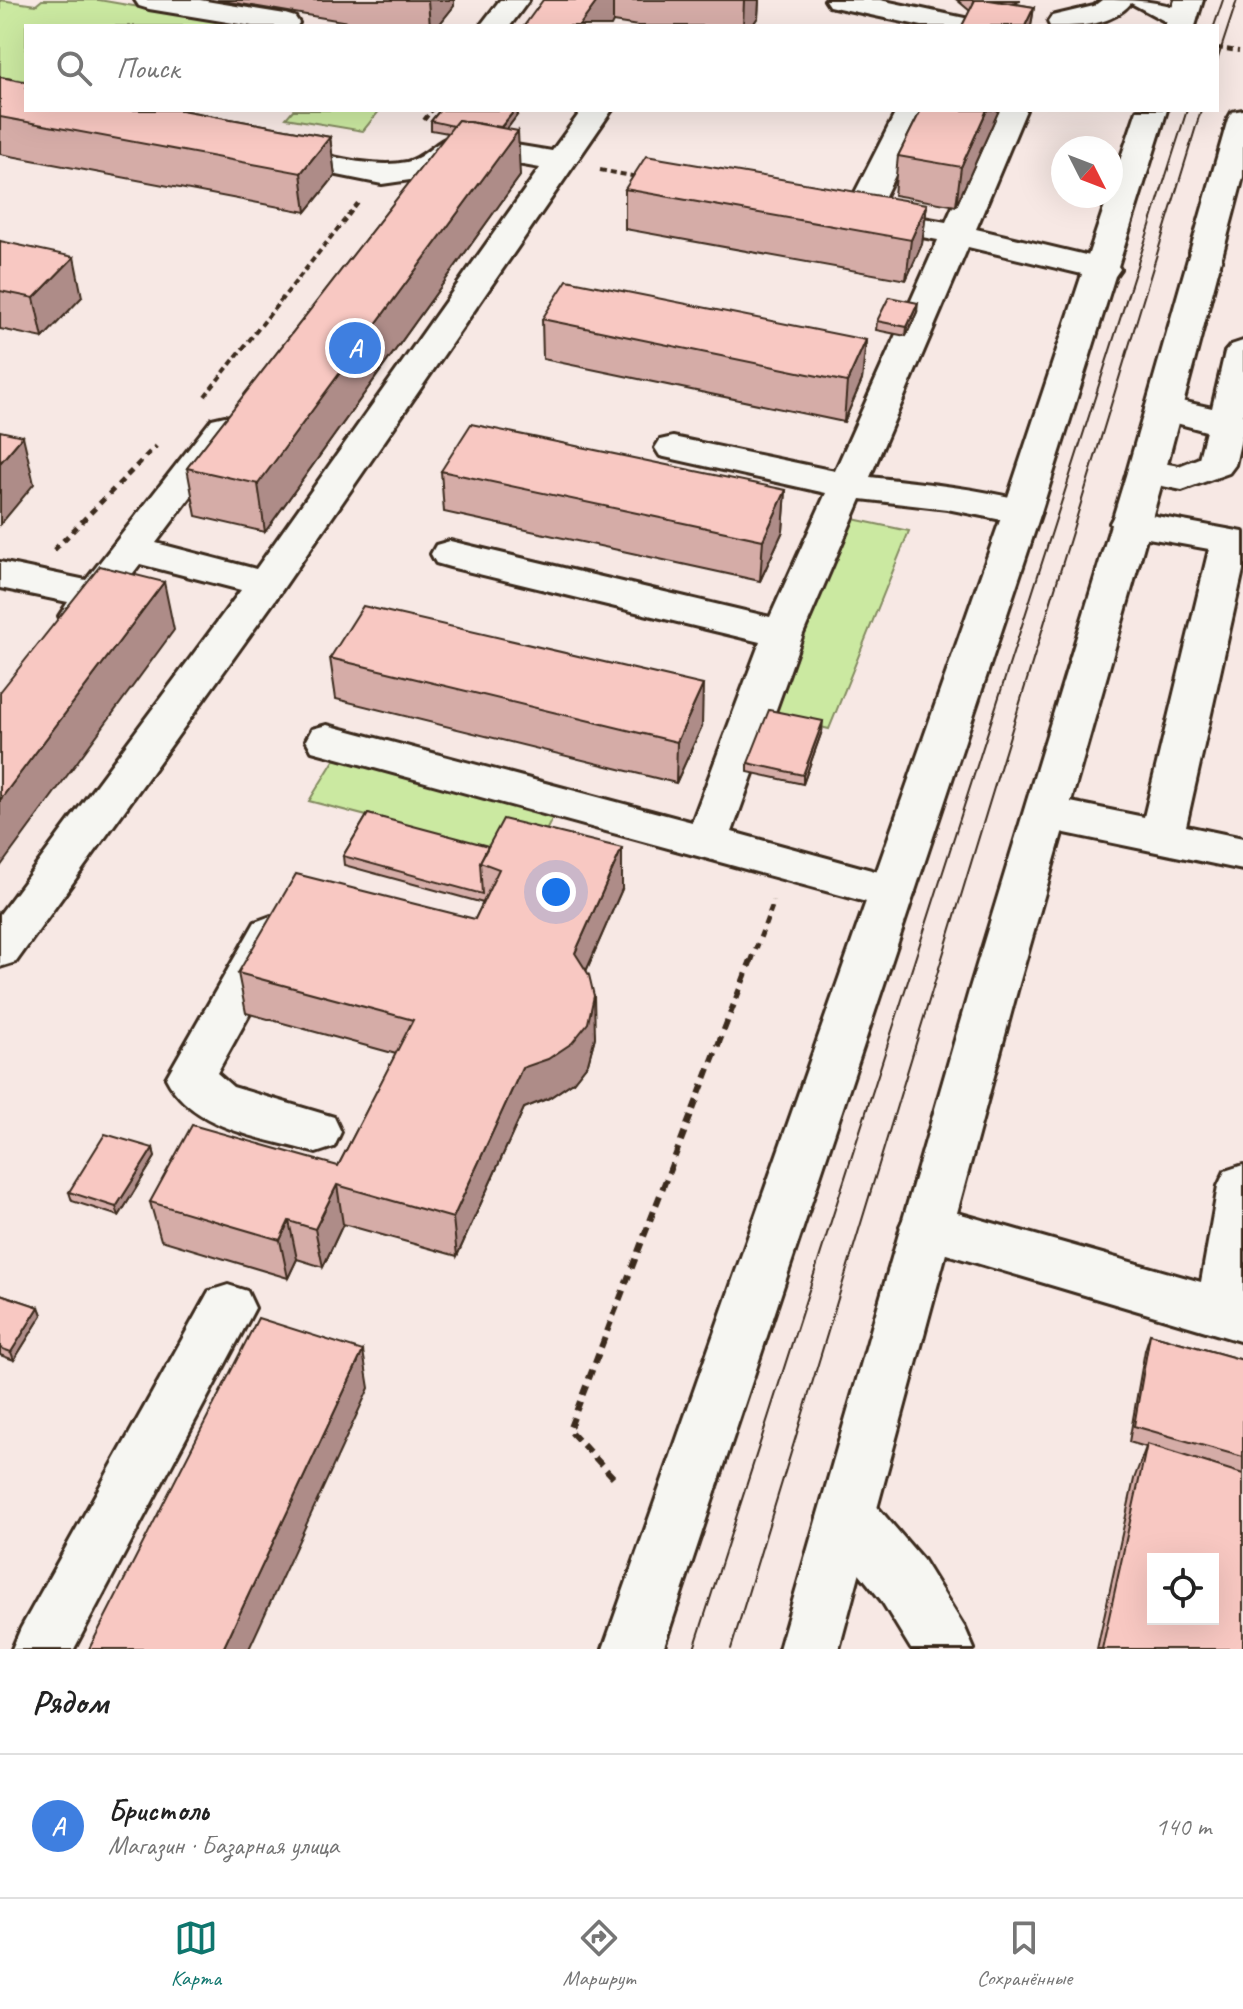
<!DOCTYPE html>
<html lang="ru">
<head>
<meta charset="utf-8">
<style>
  body { margin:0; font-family:Caveat,sans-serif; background:#f2f2f2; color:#222 }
  .controls { position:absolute; right:24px; bottom:24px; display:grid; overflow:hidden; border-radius:0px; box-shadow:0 8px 32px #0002 }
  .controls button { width:72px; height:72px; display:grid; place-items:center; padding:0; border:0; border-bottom:2px solid #e0e0e0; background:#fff; color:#222; font:40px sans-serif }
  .compass { position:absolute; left:1051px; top:136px; width:72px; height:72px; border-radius:50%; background:#fff; box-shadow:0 8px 32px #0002; rotate:132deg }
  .you { position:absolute; left:556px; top:892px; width:28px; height:28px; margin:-20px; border:6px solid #fff; border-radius:50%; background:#1a73e8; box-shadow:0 0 0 12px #1a73e833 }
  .badge { display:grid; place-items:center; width:52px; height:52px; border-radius:50%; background:#0f766e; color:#fff; font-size:26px; font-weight:700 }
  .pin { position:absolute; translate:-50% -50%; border:4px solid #fff; box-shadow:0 2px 8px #0006 }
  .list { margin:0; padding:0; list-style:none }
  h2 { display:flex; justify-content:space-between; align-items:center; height:104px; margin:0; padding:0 32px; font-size:34px }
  h2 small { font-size:26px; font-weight:400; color:#767676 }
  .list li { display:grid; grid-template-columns:52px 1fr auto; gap:24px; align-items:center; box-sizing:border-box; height:144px; padding:0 32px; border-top:2px solid #e0e0e0 }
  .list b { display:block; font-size:30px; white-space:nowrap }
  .list p { margin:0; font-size:26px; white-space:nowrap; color:#767676 }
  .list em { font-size:26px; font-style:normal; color:#767676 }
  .icon { flex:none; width:44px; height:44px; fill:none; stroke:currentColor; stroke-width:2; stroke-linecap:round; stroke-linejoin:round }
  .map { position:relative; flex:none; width:1243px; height:1649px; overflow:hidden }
  .search { position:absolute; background:#fff; box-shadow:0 8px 32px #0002; left:24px; right:24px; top:24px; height:88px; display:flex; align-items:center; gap:20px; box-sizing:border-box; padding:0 28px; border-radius:0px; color:#767676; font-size:30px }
  .sheet { height:248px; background:#fff }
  nav { display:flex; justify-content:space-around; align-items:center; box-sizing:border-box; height:112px; border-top:2px solid #e0e0e0; background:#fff; font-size:22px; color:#767676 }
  nav a { display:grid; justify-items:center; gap:4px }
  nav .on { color:#0f766e }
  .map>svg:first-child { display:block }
  .green { fill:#cbe9a1; stroke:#838a60; stroke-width:2 }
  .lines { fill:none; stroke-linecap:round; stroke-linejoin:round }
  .minor-casing { stroke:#3b2a1e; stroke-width:6 }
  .highway-casing { stroke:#3b2a1e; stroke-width:6 }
  .path-far2 { stroke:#3b2a1e; stroke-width:4; stroke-dasharray:6 4; stroke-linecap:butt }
  .path-far1 { stroke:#3b2a1e; stroke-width:5; stroke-dasharray:7 6; stroke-linecap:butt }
  .path { stroke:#3b2a1e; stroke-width:6; stroke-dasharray:10 7; stroke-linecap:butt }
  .minor { fill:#f6f6f2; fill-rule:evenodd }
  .highway { fill:#f6f6f2; fill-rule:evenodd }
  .tram { stroke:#3b2a1e; stroke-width:2 }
  .wall { fill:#d5aca7; stroke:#3b2a1e; stroke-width:2 }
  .shaded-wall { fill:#ae8c88; stroke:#3b2a1e; stroke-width:2 }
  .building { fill:#f8c8c2; stroke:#3b2a1e; stroke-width:2; fill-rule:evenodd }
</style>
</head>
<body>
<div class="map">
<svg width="1243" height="1649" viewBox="0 0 1243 1649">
  <rect width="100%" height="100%" fill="#f7e8e4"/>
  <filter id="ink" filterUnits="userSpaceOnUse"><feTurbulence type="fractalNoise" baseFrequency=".0125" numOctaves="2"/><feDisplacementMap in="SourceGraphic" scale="16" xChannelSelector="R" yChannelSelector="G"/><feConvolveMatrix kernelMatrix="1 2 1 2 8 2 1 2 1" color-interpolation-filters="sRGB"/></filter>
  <g filter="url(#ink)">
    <g class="green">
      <path d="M0,0L36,5L42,0H99L249,26H26V81L0,77Z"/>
      <path d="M293,110H380L363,131L286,118Z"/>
      <path d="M848,518L909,531L829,729L763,713Z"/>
      <path d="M335,759L554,815L532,859L309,801Z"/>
    </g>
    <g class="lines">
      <defs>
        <g id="minor">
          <path d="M135,0H200L285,14L295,17L299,23L297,26H252L149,9L139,6Z"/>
          <path d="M500,0H529L510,26H480Z"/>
          <path d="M825,0H880L974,20L979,26H922L829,6Z"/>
          <path d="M1102,0C1131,0 1177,0 1196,19L1192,25H1172L1131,3C1110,27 1081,26 1050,26L1048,22L1052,16L1094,6Z"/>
          <path d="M582,110H612L280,593L16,962L0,967V914L241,590L140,564L93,625L79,629L65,625L59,616L68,602L0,588V562L86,580L212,419L225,416L238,419L243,427L156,543L256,569L540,168L461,154L431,177L382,184L273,162L262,160L257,153L262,146L273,144C313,151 368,170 407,162C425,158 437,139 455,135L552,151Z"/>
          <path d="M897,110H927L878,210L946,222L996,110H1026L976,229L1115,262L1120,269L1115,276L1103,279L968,247L870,477C926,483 981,489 1035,503L1041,512L1035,521L1022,524L947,509L861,499L803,634L732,832L908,880L915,892L908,904L892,909L312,751L306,740L312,729L327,725L692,822L760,642L450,567L436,563L431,554L436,545L450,541L770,617L826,493L660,456L655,448L660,440L673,437L835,471L938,240L847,223L843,216Z"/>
          <path d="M1243,341V430L1235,465L1229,473L1182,490L1133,480L1127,472L1133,464L1146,460L1179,466L1199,458L1206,431L1150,416L1145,408L1150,400L1163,397L1212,408L1225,352L1231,345Z"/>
          <path d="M1129,511L1243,532V570L1186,826L1243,838V870L1046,829L1031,824L1024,813L1031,802L1046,797L1144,817L1209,549L1115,532L1110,523L1115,514Z"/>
          <path d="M271,916L287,922L294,934L217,1073L233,1087L334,1117L341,1132L334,1147L316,1153C264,1137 193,1131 166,1078L255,922Z"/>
          <path d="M1243,1165V1342L926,1248L908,1242L900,1226L908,1210L926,1204L1201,1282L1218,1186L1225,1171Z"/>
          <path d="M228,1285L247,1291L255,1308L74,1649H12L21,1628L209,1291Z"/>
          <path d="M847,1487L867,1495L923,1560L965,1628L974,1649H911L881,1600L827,1533L819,1514L827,1495Z"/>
        </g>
        <g id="highway">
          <path d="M1175,0H1203L1195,26H1165Z"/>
          <path d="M1137,110H1167L1041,512L663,1649H603L1003,512L1108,196H1111V187Z"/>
          <path d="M1243,110V177L1165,472L1017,991L839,1649H779L969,991L1127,472L1228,119L1232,112Z"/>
        </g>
      </defs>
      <use href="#minor" class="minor-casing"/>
      <use href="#highway" class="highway-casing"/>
      <g class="path-far2">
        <path d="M1217,48L1239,51"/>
        <path d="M424,120L432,110"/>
        <path d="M600,170L637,177"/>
        <path d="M205,396L358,203"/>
      </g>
      <g class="path-far1">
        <path d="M54,550L156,446"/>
        <path d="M751,962L774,901"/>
      </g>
      <path class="path" d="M613,1477L569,1430L751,960"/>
      <use href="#minor" class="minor"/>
      <use href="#highway" class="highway"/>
      <g class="tram">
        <path d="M1214,26L1223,0"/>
        <path d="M1217,61L1237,0"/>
        <path d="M694,1649L1187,110"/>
        <path d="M731,1649L1201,110"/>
      </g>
    </g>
    <g class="wall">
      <path d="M217,0H454V6L438,26H372Z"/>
      <path d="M543,0H759L758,17L752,26H638L613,22Z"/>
      <path d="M957,0H1020V1L1011,3L1034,7L1031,26H962L970,11Z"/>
      <path d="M0,77L330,137L335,176L306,212L0,154Z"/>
      <path d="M440,110H518V114L507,129L520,176L265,532L196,516L187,468L448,133L431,130V121Z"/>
      <path d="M921,110H999L956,206L894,195L898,156Z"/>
      <path d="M625,189L927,204L922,244L906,280L625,229Z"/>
      <path d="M0,241L82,297L43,338L0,329Z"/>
      <path d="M917,312L906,336L876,330L877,321Z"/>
      <path d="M542,319L866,340L862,380L844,422L543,359Z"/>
      <path d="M441,471L786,490L783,531L760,581L444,512Z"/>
      <path d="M330,658L702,726L676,783L336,699Z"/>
      <path d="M822,731L803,784L748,772V763Z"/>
      <path d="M368,814L622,889L586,971L595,1037L588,1063L573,1082L549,1098L524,1108L457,1256L343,1224L323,1267L297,1259L288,1278L161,1240L150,1202L338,1166L396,1054L246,1013L238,973L475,919L483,903L344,865L343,856Z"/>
      <path d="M153,1148L155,1157L119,1216L72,1201L69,1192Z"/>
      <path d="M0,1294L39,1307L42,1315L14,1360L0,1355Z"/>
      <path d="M1150,1334L1243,1360V1649H1097L1134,1479L1146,1447L1129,1442L1145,1350Z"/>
    </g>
    <g class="shaded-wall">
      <path d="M428,0H454V6L438,26H430Z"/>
      <path d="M598,0H613V22L611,26H579Z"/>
      <path d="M744,0H759L758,17L752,26H743Z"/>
      <path d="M974,0H1020V1L972,13Z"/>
      <path d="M1034,7L1031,26H1025Z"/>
      <path d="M515,110H518V114L497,142V133Z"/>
      <path d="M987,110H999L956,206L961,167Z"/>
      <path d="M518,131L520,176L265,532L258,484Z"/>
      <path d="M330,137L335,176L306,212L301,173Z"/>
      <path d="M927,204L922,244L906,280L911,240Z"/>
      <path d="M74,257L82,297L43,338L34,298Z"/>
      <path d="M918,303L917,312L906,336L907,327Z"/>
      <path d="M866,340L862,380L844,422L847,382Z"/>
      <path d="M23,436L34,484L0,525V463Z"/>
      <path d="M786,490L783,531L760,581L763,540Z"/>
      <path d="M164,582L174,630L0,867V800Z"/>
      <path d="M703,685L702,726L676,783L677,742Z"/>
      <path d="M823,721L822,731L803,784V775Z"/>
      <path d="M622,848V889L576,994L575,953Z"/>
      <path d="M594,996L595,1037L588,1063L573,1082L549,1098L524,1108L457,1256L453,1218L522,1068Z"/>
      <path d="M153,1148L155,1157L119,1216L116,1207Z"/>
      <path d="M337,1185L343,1224L323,1267L315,1229Z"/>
      <path d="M289,1221L297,1259L288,1278L280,1240Z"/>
      <path d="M39,1307L42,1315L14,1360L11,1352Z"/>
      <path d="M363,1351L369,1388L249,1649H223Z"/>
    </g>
    <g class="building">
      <path d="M543,0H598L579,26H524Z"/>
      <path d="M975,0H989L1034,7L1025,26H962Z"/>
      <path d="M0,77L26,82V110H181L330,137L301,173L0,117Z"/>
      <path d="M440,110H515L501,127L458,120L453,126L431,121Z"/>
      <path d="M921,110H987L961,167L898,156Z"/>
      <path d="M458,120L518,131L258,484L187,468Z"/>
      <path d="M646,156L927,204L911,240L625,189Z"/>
      <path d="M0,241L74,257L34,298L0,291Z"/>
      <path d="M567,280L866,340L847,382L542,319Z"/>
      <path d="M889,297L918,303L907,327L877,321Z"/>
      <path d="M471,424L786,490L763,540L441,471Z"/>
      <path d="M0,431L23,436L0,463Z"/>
      <path d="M100,566L164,582L0,800V692Z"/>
      <path d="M363,606L703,685L677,742L330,658Z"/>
      <path d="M769,710L823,721L803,775L748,763Z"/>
      <path d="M368,814L488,846L480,862L482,894L343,856Z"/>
      <path d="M503,819L622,848L575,953L589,975L594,996L588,1023L572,1043L548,1059L522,1068L453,1218L337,1185L315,1229L289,1221L280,1240L150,1202L192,1125L338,1166L413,1020L238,973L296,874L475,919L499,869L480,862Z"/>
      <path d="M105,1134L153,1148L116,1207L69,1192Z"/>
      <path d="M0,1294L39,1307L11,1352L0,1348Z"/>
      <path d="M258,1318L363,1351L223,1649H89Z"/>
      <path d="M1150,1334L1243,1360V1457L1134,1426Z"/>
      <path d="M1147,1444L1243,1474V1649H1102ZM1153,1559H1213V1619H1153Z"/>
    </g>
  </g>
</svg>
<div class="controls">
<button><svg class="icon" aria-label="locate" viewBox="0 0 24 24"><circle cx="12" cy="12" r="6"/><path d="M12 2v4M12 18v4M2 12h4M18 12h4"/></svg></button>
</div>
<svg class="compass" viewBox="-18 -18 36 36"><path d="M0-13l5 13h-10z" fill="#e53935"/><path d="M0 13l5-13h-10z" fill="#767676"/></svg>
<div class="you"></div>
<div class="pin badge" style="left:355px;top:348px;background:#3f7fe0">A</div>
<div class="search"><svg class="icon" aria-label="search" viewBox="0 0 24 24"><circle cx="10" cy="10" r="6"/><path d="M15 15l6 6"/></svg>Поиск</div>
</div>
<section class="sheet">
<h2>Рядом<small></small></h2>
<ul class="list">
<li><span class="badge" style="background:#3f7fe0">A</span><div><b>Бристоль</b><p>Магазин · Базарная улица</p></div><em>140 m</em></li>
</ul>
</section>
<nav>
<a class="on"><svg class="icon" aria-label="map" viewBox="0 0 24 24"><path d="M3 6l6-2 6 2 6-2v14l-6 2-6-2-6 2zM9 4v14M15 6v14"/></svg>Карта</a>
<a><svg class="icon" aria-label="directions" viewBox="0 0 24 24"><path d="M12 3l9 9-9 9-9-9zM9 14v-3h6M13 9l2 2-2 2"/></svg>Маршрут</a>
<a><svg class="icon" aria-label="saved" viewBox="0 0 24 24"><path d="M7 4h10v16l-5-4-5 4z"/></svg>Сохранённые</a>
</nav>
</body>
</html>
